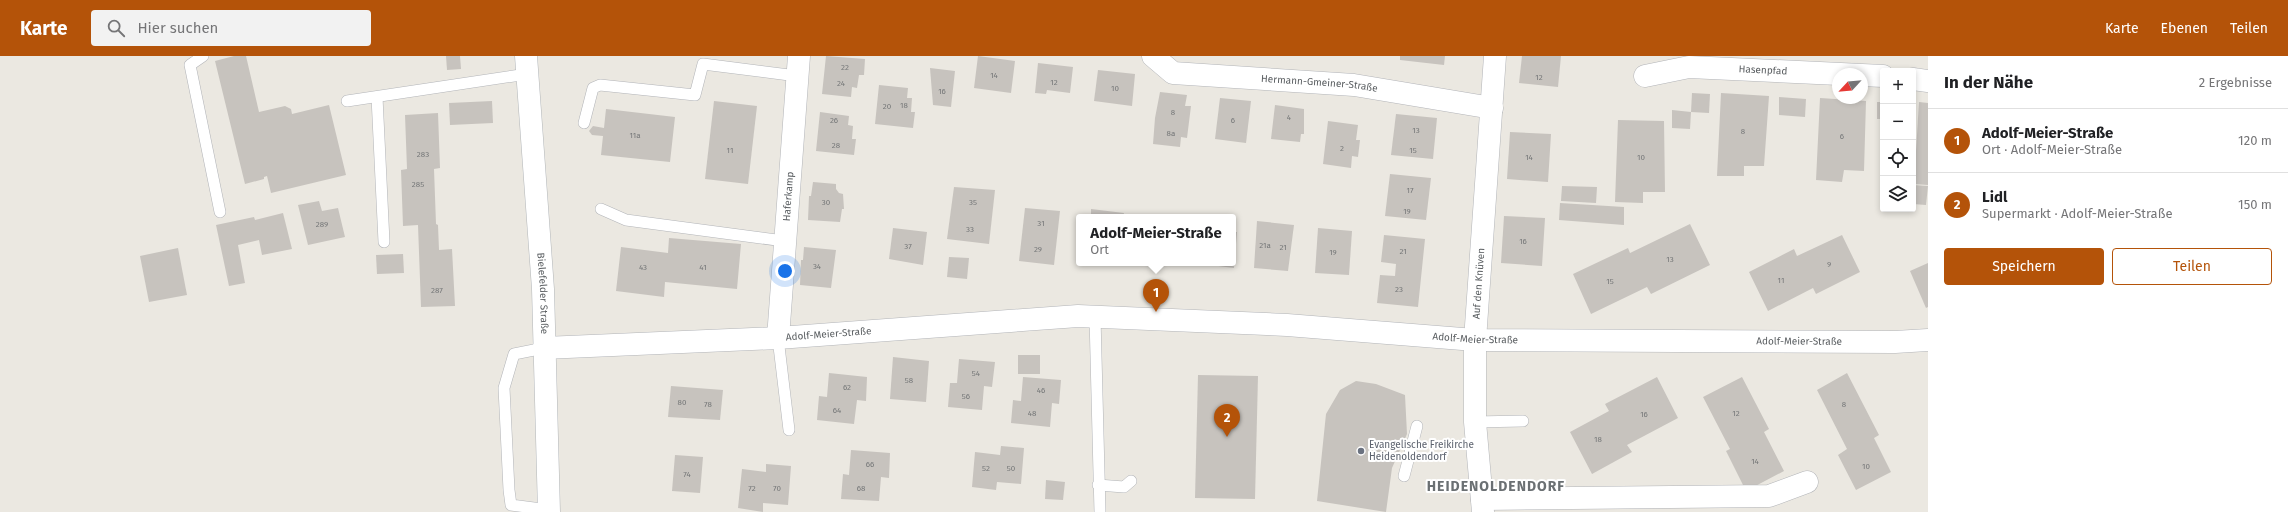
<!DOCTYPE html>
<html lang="de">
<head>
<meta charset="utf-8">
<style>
  body { margin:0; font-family:"Fira Sans",sans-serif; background:#f2f2f2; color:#202124 }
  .controls { position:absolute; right:12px; top:12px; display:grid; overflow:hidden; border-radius:4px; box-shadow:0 2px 6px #0003 }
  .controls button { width:36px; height:36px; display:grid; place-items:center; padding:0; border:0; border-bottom:1px solid #e0e0e0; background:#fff; color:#202124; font:20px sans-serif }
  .compass { position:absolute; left:1832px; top:12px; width:36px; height:36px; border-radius:50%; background:#fff; box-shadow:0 2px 6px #0003; rotate:244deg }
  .you { position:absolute; left:785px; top:215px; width:14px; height:14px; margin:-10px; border:3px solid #fff; border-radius:50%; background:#1a73e8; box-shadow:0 0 0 6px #1a73e833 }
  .badge { display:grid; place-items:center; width:26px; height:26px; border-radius:50%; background:#b45309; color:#fff; font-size:13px; font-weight:700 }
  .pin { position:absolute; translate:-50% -33px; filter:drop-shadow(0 1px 2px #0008) }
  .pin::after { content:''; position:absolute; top:21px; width:14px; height:12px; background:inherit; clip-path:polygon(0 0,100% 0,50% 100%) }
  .popup { position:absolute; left:1076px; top:158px; width:160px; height:52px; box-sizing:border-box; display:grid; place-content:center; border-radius:4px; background:#fff; filter:drop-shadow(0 1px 3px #0005); font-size:13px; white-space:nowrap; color:#757577 }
  .popup b { font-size:15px; color:#202124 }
  .popup::after { content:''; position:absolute; left:50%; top:100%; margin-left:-8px; border:8px solid transparent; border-top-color:#fff }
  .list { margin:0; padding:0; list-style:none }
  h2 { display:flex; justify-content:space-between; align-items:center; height:52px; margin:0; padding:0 16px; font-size:17px }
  h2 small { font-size:13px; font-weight:400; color:#757577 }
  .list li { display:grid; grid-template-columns:26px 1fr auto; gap:12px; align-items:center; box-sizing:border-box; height:64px; padding:0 16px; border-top:1px solid #e0e0e0 }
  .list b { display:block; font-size:15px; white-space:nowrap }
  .list p { margin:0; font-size:13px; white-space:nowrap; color:#757577 }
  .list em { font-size:13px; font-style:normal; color:#757577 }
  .actions { display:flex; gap:8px; padding:12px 16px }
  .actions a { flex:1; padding:9px 0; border:1px solid #b45309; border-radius:4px; text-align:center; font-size:14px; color:#b45309 }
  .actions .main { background:#b45309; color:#fff }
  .icon { flex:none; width:22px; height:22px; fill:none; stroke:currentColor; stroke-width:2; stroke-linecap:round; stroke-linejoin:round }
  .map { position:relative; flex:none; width:1928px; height:456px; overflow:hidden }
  header { display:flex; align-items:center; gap:24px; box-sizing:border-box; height:56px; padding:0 20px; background:#b45309; color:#fff }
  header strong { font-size:19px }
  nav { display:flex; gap:22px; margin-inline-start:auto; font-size:14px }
  .search { width:280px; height:36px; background:#f2f2f2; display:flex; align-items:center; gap:10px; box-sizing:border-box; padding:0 14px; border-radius:4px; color:#757577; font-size:15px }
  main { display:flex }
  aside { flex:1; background:#fff }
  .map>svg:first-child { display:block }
  .building { fill:#c7c3be }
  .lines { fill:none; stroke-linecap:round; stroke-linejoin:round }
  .lane-casing { stroke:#b2b4b8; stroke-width:12 }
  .street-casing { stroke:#b2b4b8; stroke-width:23 }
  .secondary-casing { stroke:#b1b5b8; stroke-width:23 }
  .lane { stroke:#fff; stroke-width:11 }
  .street { stroke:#fff; stroke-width:22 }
  .secondary { stroke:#fff; stroke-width:22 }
  .worship-dot { fill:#6b7280; stroke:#fff; stroke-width:1.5 }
  .labels { text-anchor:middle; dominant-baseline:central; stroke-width:4; stroke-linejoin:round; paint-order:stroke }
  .number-label { font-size:8px; fill:#757778 }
  .street-label { font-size:10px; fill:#5a5e61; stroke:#fff }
  .worship-label { font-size:10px; fill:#5b616d; stroke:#fff; text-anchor:start }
  .district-label { font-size:14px; font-weight:bold; letter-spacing:1px; fill:#6b7073; stroke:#fff }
</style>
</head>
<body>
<header>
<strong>Karte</strong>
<div class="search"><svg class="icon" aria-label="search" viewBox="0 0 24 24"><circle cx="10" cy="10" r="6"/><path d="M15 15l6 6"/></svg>Hier suchen</div>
<nav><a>Karte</a><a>Ebenen</a><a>Teilen</a></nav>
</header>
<main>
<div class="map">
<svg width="1928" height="456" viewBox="0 0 1928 456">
  <rect width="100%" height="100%" fill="#ebe8e1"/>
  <g class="building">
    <path d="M234,0H246L259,56L285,50L291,53L292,58L329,49L346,119L271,137L267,120L264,121V123L245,128L215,5Z"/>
    <path d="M446,0H460L461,13L447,14Z"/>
    <path d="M826,0L865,3L864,19H859L857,32L852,31L851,41L822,38Z"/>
    <path d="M978,0L1015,5L1011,37L974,32Z"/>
    <path d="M1400,0H1445L1444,9L1400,4Z"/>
    <path d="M1522,0H1561L1558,31L1519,27Z"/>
    <path d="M1038,7L1073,11L1070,37L1047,34L1046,38L1035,37Z"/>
    <path d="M930,12L955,15L951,51L933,49Z"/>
    <path d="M1098,14L1135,18L1132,50L1094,45Z"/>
    <path d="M879,29L908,32L907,42H912L911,56H915L913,72L875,68Z"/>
    <path d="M1160,36L1187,39L1185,50H1191L1187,82L1181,81L1180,91L1153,88L1155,62Z"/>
    <path d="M1692,37L1710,38L1709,57L1691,56Z"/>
    <path d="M1721,37L1769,40L1764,110H1744V120H1717Z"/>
    <path d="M1779,41L1806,43L1805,61L1779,59Z"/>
    <path d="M1220,42L1251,45L1246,87L1215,83Z"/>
    <path d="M1820,42L1866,45L1864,115L1844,114L1842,126L1816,124Z"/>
    <path d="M492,45L493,67L450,69L449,47Z"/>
    <path d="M714,45L757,50L748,128L705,123Z"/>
    <rect x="1877" y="46" width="6" height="17"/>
    <path d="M1919,46L1928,47V129L1914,128Z"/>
    <path d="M1275,49L1304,53V78H1301L1300,86L1271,83Z"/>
    <path d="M606,53L675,61L670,106L601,99L603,80L592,79L589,75L593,70L604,72Z"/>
    <path d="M1672,54L1691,56L1690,73L1672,72Z"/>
    <path d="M820,56L849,60L848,69L853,70L852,83H856L854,99L816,95Z"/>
    <path d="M438,57L440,112L434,113L436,168L438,169L439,194L452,193L455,250L421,251L418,169L403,170L401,114L407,113L405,59Z"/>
    <path d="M1396,58L1437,62L1433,103L1391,99Z"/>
    <path d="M1618,64L1664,65L1665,136H1643V147L1615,146Z"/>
    <path d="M1328,65L1358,69L1356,84H1360L1358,101L1352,100L1351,112L1323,108Z"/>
    <path d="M1510,76L1551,78L1548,126L1507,123Z"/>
    <path d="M1390,118L1431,122L1426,164L1385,160Z"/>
    <path d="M813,126L836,128V133L839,137L843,138L844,153H842L840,166L808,164L809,140H811Z"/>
    <path d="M1913,129L1928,130L1926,149L1913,148Z"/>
    <path d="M1562,130L1597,131L1596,147L1561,145Z"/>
    <path d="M954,131L995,134L989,188L947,183Z"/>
    <path d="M319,145L322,155L338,152L345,181L308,189L298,149Z"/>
    <path d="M1560,147L1624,151V169L1559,164Z"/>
    <path d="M1025,152L1060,155L1054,209L1019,205Z"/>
    <path d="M1091,153L1124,157L1123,161H1091Z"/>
    <path d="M283,157L292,193L262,199L259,184L238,189L245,227L229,230L216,169L254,161L255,164Z"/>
    <path d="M1504,160L1545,162L1542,210L1501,207Z"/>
    <path d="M1257,165L1294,169L1288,215L1254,212Z"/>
    <path d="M1690,168L1710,209L1651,238L1647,231L1591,258L1573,218L1628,192L1630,197Z"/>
    <path d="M893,172L927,176L923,209L889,203Z"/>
    <path d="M1318,172L1352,175L1349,219L1315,217Z"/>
    <path d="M1233,176H1237L1234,212L1203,208L1233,207Z"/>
    <path d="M1384,179L1425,183L1418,251L1377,247L1380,219L1395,220L1396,208L1381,206Z"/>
    <path d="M1842,179L1860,216L1816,238L1813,232L1768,255L1749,216L1794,193L1797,200Z"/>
    <path d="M669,182L741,188L737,233L665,226L664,241L616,235L621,191L668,197Z"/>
    <path d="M804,191L836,194L831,232L800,229L801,204H803Z"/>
    <path d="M178,192L187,239L149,246L140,200Z"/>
    <path d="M403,198L404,217L377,218L376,199Z"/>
    <path d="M949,201L969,202L967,223L947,221Z"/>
    <path d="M1928,207V251L1926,252L1910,215Z"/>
    <rect x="1018" y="299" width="22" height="19"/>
    <path d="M893,301L929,305L926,346L890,343Z"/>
    <path d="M959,303L995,306L992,331L984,330L982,354L948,351L950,327H957Z"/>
    <path d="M829,317L867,321L866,345L857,344L854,368L817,364L819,340L827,341Z"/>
    <path d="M1847,317L1879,379L1874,382L1891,416L1856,434L1838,399L1847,393L1817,334Z"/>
    <path d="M1198,319L1258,320L1255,443L1195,442Z"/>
    <path d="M1023,321L1061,324L1059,348L1052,347L1050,371L1011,367L1013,344L1021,345Z"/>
    <path d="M1657,321L1678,362L1627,389L1632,396L1592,418L1570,376L1609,355L1605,348Z"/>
    <path d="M1742,321L1769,373L1764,376L1784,415L1746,435L1726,395L1730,393L1703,341Z"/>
    <path d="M1356,325L1376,328L1405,339L1407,378L1392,412L1386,456L1317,445L1326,358L1340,334Z"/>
    <path d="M671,330L723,334L720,364L668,361Z"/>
    <path d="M1001,390L1024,392L1021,428L997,426L996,434L972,431L975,396L1000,399Z"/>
    <path d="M851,394L890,397L889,422L881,421L879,445L841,443L843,418L849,419Z"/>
    <path d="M675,399L703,401L700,437L672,435Z"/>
    <path d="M766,408L791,410L788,449L763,447V456L738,452L742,413L766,416Z"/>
    <path d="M1046,424L1065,426L1063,444L1045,443Z"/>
  </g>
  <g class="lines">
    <defs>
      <g id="lane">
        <path d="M203,0L190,9L220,156"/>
        <path d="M377,41L384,186"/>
        <path d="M347,45L527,18"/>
        <path d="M584,67L593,32L600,29L695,39L703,8L797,20"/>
        <path d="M601,153L626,164L784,185"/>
        <path d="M1095,261L1100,456"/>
        <path d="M778,282L789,374"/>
        <path d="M544,292L514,298L504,332L509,434L511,449L549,454"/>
        <path d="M1475,366L1523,365"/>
        <path d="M1404,420L1417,370"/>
        <path d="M1098,429L1124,431L1131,425"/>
      </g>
      <g id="street">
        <path id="s1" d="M1153,0L1173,17L1354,29L1492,52"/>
        <path id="s2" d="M1645,20L1689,11L1883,20"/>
        <path d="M1913,23L1928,25"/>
        <path id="s3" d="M778,282L799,0"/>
        <path id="s4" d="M544,292L778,282L1078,260L1287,269L1475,284L1895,286L1928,284"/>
        <path d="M1482,443L1769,440L1807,426"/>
        <path id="s5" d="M1483,456L1475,366V284L1495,0"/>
      </g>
      <g id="secondary">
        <path id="s6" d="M526,0L543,233L549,456"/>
      </g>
    </defs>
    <use href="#lane" class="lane-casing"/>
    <use href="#street" class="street-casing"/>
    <use href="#secondary" class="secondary-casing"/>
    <use href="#lane" class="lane"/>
    <use href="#street" class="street"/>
    <use href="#secondary" class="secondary"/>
  </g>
  <circle class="worship-dot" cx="1361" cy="395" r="4"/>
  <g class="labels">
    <g class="number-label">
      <text x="845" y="11">22</text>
      <text x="994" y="19">14</text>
      <text x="1539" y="21">12</text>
      <text x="1054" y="26">12</text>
      <text x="841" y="27">24</text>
      <text x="1115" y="32">10</text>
      <text x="942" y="35">16</text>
      <text x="904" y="49">18</text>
      <text x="887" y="50">20</text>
      <text x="1173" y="56">8</text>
      <text x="1289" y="61">4</text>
      <text x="834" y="64">26</text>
      <text x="1233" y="64">6</text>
      <text x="1416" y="74">13</text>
      <text x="1743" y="75">8</text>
      <text x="1171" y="77">8a</text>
      <text x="635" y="79">11a</text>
      <text x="1842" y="80">6</text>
      <text x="836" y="89">28</text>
      <text x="1342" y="92">2</text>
      <text x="730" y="94">11</text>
      <text x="1413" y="94">15</text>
      <text x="423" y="98">283</text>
      <text x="1529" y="101">14</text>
      <text x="1641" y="101">10</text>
      <text x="418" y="128">285</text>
      <text x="1410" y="134">17</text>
      <text x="826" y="146">30</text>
      <text x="973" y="146">35</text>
      <text x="1407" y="155">19</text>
      <text x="1041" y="167">31</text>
      <text x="322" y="168">289</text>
      <text x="970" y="173">33</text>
      <text x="1523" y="185">16</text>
      <text x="1265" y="189">21a</text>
      <text x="908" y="190">37</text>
      <text x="1283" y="191">21</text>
      <text x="1038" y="193">29</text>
      <text x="1403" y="195">21</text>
      <text x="1333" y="196">19</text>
      <text x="1670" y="203">13</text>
      <text x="1829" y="208">9</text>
      <text x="817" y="210">34</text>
      <text x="643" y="211">43</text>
      <text x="703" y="211">41</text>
      <text x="1781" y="224">11</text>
      <text x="1610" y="225">15</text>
      <text x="1399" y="233">23</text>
      <text x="437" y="234">287</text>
      <text x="976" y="317">54</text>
      <text x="909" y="324">58</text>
      <text x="847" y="331">62</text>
      <text x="1041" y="334">46</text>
      <text x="966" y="340">56</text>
      <text x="682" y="346">80</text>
      <text x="708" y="348">78</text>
      <text x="1844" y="348">8</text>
      <text x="837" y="354">64</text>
      <text x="1032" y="357">48</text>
      <text x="1736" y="357">12</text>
      <text x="1644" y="358">16</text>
      <text x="1598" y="383">18</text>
      <text x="1755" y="405">14</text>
      <text x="870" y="408">66</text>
      <text x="1866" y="410">10</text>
      <text x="986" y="412">52</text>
      <text x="1011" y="412">50</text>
      <text x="687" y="418">74</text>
      <text x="752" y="432">72</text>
      <text x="777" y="432">70</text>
      <text x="861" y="432">68</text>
    </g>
    <g class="street-label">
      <text stroke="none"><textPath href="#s2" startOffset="119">Hasenpfad</textPath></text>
      <text stroke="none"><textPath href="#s1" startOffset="173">Hermann-Gmeiner-Straße</textPath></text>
      <text stroke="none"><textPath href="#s3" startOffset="142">Haferkamp</textPath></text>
      <text stroke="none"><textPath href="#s5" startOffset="229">Auf den Knüven</textPath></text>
      <text stroke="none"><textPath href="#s6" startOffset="238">Bielefelder Straße</textPath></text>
      <text stroke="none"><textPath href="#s4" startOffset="285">Adolf-Meier-Straße</textPath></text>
      <text stroke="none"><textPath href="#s4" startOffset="933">Adolf-Meier-Straße</textPath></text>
      <text stroke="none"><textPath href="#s4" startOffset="1257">Adolf-Meier-Straße</textPath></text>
    </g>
    <g class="worship-label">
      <text x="1369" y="389">Evangelische Freikirche<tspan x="1369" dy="12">Heidenoldendorf</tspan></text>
    </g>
    <g class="district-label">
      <text x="1496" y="430">HEIDENOLDENDORF</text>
    </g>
  </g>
</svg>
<div class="controls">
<button>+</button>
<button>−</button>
<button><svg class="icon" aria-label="locate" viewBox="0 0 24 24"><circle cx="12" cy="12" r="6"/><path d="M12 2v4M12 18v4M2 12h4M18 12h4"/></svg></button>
<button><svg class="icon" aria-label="layers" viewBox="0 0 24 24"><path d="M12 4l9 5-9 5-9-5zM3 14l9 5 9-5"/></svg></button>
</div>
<svg class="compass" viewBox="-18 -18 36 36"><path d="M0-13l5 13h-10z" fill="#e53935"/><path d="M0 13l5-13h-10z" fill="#757577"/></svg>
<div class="you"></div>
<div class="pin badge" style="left:1156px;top:256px">1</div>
<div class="popup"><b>Adolf-Meier-Straße</b>Ort</div>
<div class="pin badge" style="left:1227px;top:381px">2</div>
</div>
<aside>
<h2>In der Nähe<small>2 Ergebnisse</small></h2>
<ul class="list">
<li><span class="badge">1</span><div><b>Adolf-Meier-Straße</b><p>Ort · Adolf-Meier-Straße</p></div><em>120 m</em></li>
<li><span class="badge">2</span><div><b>Lidl</b><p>Supermarkt · Adolf-Meier-Straße</p></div><em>150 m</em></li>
</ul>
<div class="actions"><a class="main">Speichern</a><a>Teilen</a></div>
</aside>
</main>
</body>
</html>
